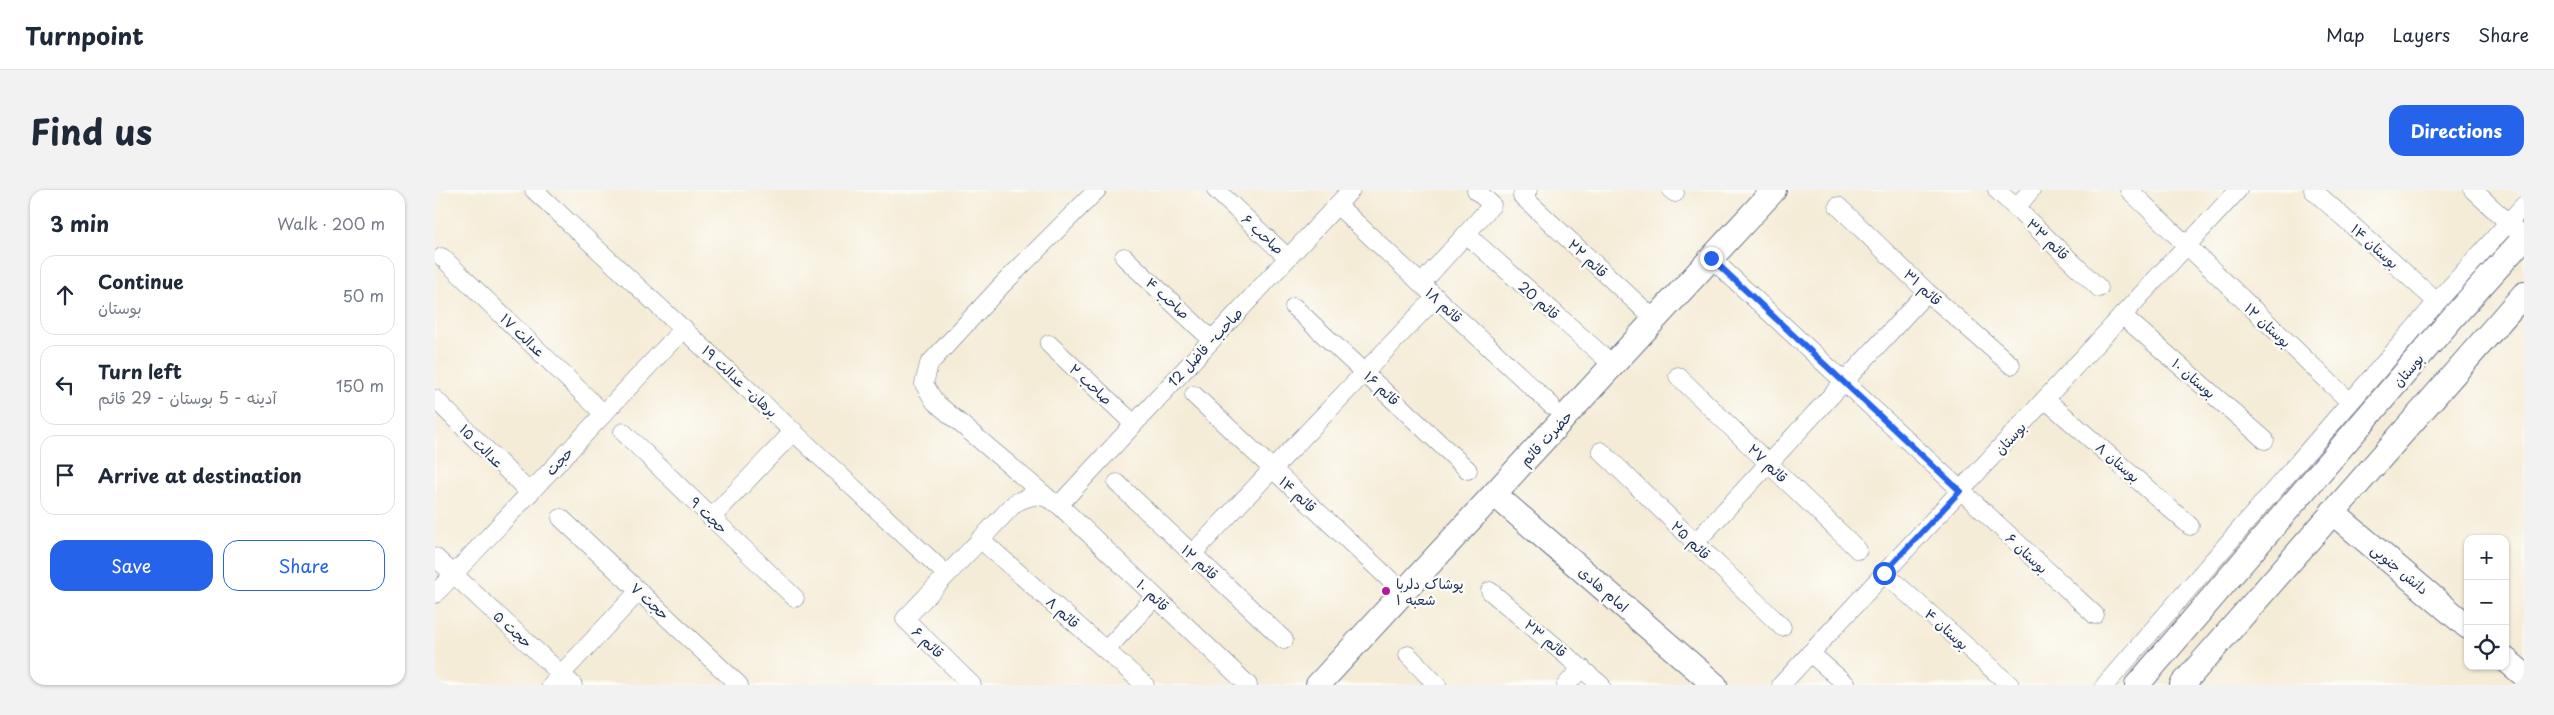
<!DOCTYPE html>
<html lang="en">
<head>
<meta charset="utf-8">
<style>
  body { margin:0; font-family:"Playpen Sans","Playpen Sans Arabic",sans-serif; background:#f2f2f3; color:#1f2937 }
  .controls { position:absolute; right:15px; bottom:15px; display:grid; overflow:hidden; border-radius:10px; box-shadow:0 1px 4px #0004 }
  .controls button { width:45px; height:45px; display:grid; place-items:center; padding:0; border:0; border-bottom:1px solid #e0e1e3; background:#fff; color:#1f2937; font:25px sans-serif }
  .stop { position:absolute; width:15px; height:15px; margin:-11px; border:4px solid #2563eb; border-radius:50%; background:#fff }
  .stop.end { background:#2563eb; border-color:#fff; box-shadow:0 1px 5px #0008 }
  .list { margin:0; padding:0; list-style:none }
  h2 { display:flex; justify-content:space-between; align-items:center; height:65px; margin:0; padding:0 20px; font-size:21px }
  h2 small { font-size:16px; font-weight:400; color:#747a83 }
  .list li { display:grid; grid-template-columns:32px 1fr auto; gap:15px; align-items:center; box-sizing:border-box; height:80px; margin:0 10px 10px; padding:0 10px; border:1px solid #e0e1e3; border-radius:15px }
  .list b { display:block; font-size:19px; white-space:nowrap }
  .list p { margin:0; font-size:16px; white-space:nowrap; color:#747a83 }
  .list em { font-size:16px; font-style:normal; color:#747a83 }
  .actions { display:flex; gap:10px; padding:15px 20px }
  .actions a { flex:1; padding:11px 0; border:1px solid #2563eb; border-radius:15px; text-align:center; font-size:18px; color:#2563eb }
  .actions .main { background:#2563eb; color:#fff }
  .icon { flex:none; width:28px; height:28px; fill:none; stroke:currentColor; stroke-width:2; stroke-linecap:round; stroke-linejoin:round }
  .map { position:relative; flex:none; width:2089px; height:495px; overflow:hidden; border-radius:15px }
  header { display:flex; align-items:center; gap:30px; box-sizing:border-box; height:70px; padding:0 25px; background:#fff; border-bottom:1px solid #e0e1e3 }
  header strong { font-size:24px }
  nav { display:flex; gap:28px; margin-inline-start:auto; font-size:18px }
  .intro { display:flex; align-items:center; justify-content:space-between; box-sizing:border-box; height:120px; padding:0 30px }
  h1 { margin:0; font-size:35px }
  .button { padding:12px 22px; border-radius:15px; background:#2563eb; color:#fff; font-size:18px; font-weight:700 }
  main { display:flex; gap:30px; padding:0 30px }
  aside { flex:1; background:#fff; border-radius:15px; box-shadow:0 1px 4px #0004 }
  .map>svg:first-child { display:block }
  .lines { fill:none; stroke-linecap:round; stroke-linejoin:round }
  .street-casing { stroke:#677188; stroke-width:19 }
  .secondary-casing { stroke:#677188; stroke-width:26 }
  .street { stroke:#fff; stroke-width:18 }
  .secondary { stroke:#fff; stroke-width:24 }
  .route { stroke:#2563eb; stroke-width:6 }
  .poi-dot { fill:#b5179e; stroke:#fdfcf7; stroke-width:2 }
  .labels { text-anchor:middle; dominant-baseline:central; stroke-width:5; stroke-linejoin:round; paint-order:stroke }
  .street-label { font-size:14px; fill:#1b2f5e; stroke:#fdfcf7 }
  .poi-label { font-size:14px; fill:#1b2f5e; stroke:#fdfcf7; text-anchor:start }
</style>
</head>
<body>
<header>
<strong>Turnpoint</strong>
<nav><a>Map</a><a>Layers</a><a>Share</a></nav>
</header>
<div class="intro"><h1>Find us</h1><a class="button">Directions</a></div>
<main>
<aside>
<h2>3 min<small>Walk · 200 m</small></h2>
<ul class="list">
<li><svg class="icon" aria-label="ahead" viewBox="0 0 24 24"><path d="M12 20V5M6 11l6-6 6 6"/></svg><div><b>Continue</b><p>بوستان</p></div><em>50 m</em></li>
<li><svg class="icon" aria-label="left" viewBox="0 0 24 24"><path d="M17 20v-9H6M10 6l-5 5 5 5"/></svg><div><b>Turn left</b><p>آدینه - 5 بوستان - 29 قائم</p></div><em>150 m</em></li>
<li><svg class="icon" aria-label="arrive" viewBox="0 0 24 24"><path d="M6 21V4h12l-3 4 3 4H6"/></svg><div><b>Arrive at destination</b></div></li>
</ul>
<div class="actions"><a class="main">Save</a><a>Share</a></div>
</aside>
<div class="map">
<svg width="2089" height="495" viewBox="0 0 2089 495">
  <rect width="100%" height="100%" fill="#fdfcf7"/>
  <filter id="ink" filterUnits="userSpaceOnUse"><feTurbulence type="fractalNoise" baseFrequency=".02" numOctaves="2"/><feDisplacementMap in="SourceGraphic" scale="10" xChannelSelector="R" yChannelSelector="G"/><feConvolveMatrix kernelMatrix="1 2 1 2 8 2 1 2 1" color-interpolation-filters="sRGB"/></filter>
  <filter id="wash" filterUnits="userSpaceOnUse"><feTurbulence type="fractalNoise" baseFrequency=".0096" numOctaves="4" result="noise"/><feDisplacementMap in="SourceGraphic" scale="20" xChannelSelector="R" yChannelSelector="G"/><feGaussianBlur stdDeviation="1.12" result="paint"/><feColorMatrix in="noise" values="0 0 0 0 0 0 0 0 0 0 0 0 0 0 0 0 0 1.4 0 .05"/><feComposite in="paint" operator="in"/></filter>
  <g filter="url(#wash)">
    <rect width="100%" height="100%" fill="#f5ecd7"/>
  </g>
  <g filter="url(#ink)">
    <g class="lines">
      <defs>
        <g id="street">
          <path d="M99,0L511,384"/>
          <path d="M781,0L853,68"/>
          <path d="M1093,0L1087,6L1219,129"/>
          <path d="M1236,0L1240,3"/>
          <path d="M1562,0L1664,98"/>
          <path d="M1694,0L1915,212"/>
          <path d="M1878,0L2002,112"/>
          <path d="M2038,0L2082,41"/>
          <path d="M902,15L1116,215"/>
          <path d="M1403,16L1492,102L1576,175"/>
          <path d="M1581,18L1596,0"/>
          <path d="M1031,44L1178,175"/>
          <path d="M7,67L169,224"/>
          <path d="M689,67L777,150"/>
          <path d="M1276,68L1660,425"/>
          <path d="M986,94L1057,15L1041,0"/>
          <path d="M859,117L1033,280"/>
          <path d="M1687,125L1830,250"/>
          <path d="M614,154L699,234"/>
          <path d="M1243,186L1423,360"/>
          <path d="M759,205L968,402"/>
          <path d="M0,209L95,303"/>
          <path d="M1610,209L1755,336"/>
          <path d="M188,242L360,408"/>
          <path d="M1166,261L1347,437"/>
          <path d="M682,293L849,450"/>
          <path d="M612,307L500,212L489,194L494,174L567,95L662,0"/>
          <path d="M624,315L916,0"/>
          <path d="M126,328L304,495"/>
          <path d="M276,328L359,241"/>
          <path d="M545,349L710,495"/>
          <path d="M1259,354L1492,102"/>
          <path d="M757,364L1001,107"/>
          <path d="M0,367L138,495"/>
          <path d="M1449,383L1575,495"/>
          <path d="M1055,401L1166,495"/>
          <path d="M0,404L249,138"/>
          <path d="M671,460L720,407"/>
          <path d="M1375,463L1412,495"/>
          <path d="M973,465L1002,495"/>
          <path d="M116,495L204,401"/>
          <path d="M537,495L470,429L580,313C599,304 605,302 624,315L813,495"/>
          <path d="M1131,495L1147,478"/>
          <path d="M1346,495L1803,0"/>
          <path d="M1670,495L2002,112L2089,15"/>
        </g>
        <g id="secondary">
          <path d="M1059,304L1280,495"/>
          <path d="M1897,322L2033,437"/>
          <path d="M2070,469L2089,485"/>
          <path d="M883,495L1339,0"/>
          <path d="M1702,495L2019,126L2089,48"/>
          <path d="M1747,495L2089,104"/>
        </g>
      </defs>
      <use href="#street" class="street-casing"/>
      <use href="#secondary" class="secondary-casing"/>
      <use href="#street" class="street"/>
      <use href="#secondary" class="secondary"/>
    </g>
  </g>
  <g class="lines" filter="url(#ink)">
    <path class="route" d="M1276,68L1525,301L1449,383"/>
  </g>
  <circle class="poi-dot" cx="951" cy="401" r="5"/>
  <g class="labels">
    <g class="street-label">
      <text transform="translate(828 44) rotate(43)">صاحب ۶</text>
      <text transform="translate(1613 49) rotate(44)">قائم ۳۳</text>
      <text transform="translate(1940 56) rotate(42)">بوستان ۱۴</text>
      <text transform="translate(1153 68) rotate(43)">قائم ۲۲</text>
      <text transform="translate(1488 97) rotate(43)">قائم ۳۱</text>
      <text transform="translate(733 108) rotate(43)">صاحب ۴</text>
      <text transform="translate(1104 110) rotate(41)">قائم 20</text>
      <text transform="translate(1009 115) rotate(43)">قائم ۱۸</text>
      <text transform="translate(1833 135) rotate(43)">بوستان ۱۲</text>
      <text transform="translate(88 145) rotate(44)">عدالت ۱۷</text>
      <text transform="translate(770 157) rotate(-47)">صاحب- فاضل 12</text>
      <text transform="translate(1973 180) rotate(-49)">بوستان</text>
      <text transform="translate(1759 188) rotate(41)">بوستان ۱۰</text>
      <text transform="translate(305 191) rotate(43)">برهان- عدالت ۱۹</text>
      <text transform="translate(656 194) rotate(43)">صاحب ۲</text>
      <text transform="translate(947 198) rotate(43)">قائم ۱۶</text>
      <text transform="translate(1111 248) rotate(-47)">حضرت قائم</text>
      <text transform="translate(1575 248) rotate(-47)">بوستان</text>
      <text transform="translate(47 256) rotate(45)">عدالت ۱۵</text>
      <text transform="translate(124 271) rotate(-47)">حجت</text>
      <text transform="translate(1683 272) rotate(41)">بوستان ۸</text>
      <text transform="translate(1333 273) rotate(44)">قائم ۲۷</text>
      <text transform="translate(863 304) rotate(43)">قائم ۱۴</text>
      <text transform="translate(274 325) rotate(44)">حجت ۹</text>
      <text transform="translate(1256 350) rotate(44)">قائم ۲۵</text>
      <text transform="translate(1592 363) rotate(43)">بوستان ۶</text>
      <text transform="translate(765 372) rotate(43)">قائم ۱۲</text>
      <text transform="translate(1965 379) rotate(40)">دانش جنوبی</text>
      <text transform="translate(1169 399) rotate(41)">امام هادی</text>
      <text transform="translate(718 405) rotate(44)">قائم ۱۰</text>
      <text transform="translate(215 411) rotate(43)">حجت ۷</text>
      <text transform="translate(628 422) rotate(42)">قائم ۸</text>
      <text transform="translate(78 439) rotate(43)">حجت ۵</text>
      <text transform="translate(1512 439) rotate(42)">بوستان ۴</text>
      <text transform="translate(1111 448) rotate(40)">قائم ۲۳</text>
      <text transform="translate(493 452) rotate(44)">قائم ۶</text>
    </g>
    <g class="poi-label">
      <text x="961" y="393">پوشاک دلربا<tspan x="961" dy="16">شعبه ۱</tspan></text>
    </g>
  </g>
</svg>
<div class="controls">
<button>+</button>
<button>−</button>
<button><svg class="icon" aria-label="locate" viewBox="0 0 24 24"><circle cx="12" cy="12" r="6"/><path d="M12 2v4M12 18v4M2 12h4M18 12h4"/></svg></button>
</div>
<div class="stop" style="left:1449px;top:383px"></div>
<div class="stop end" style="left:1276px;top:68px"></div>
</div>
</main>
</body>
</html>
